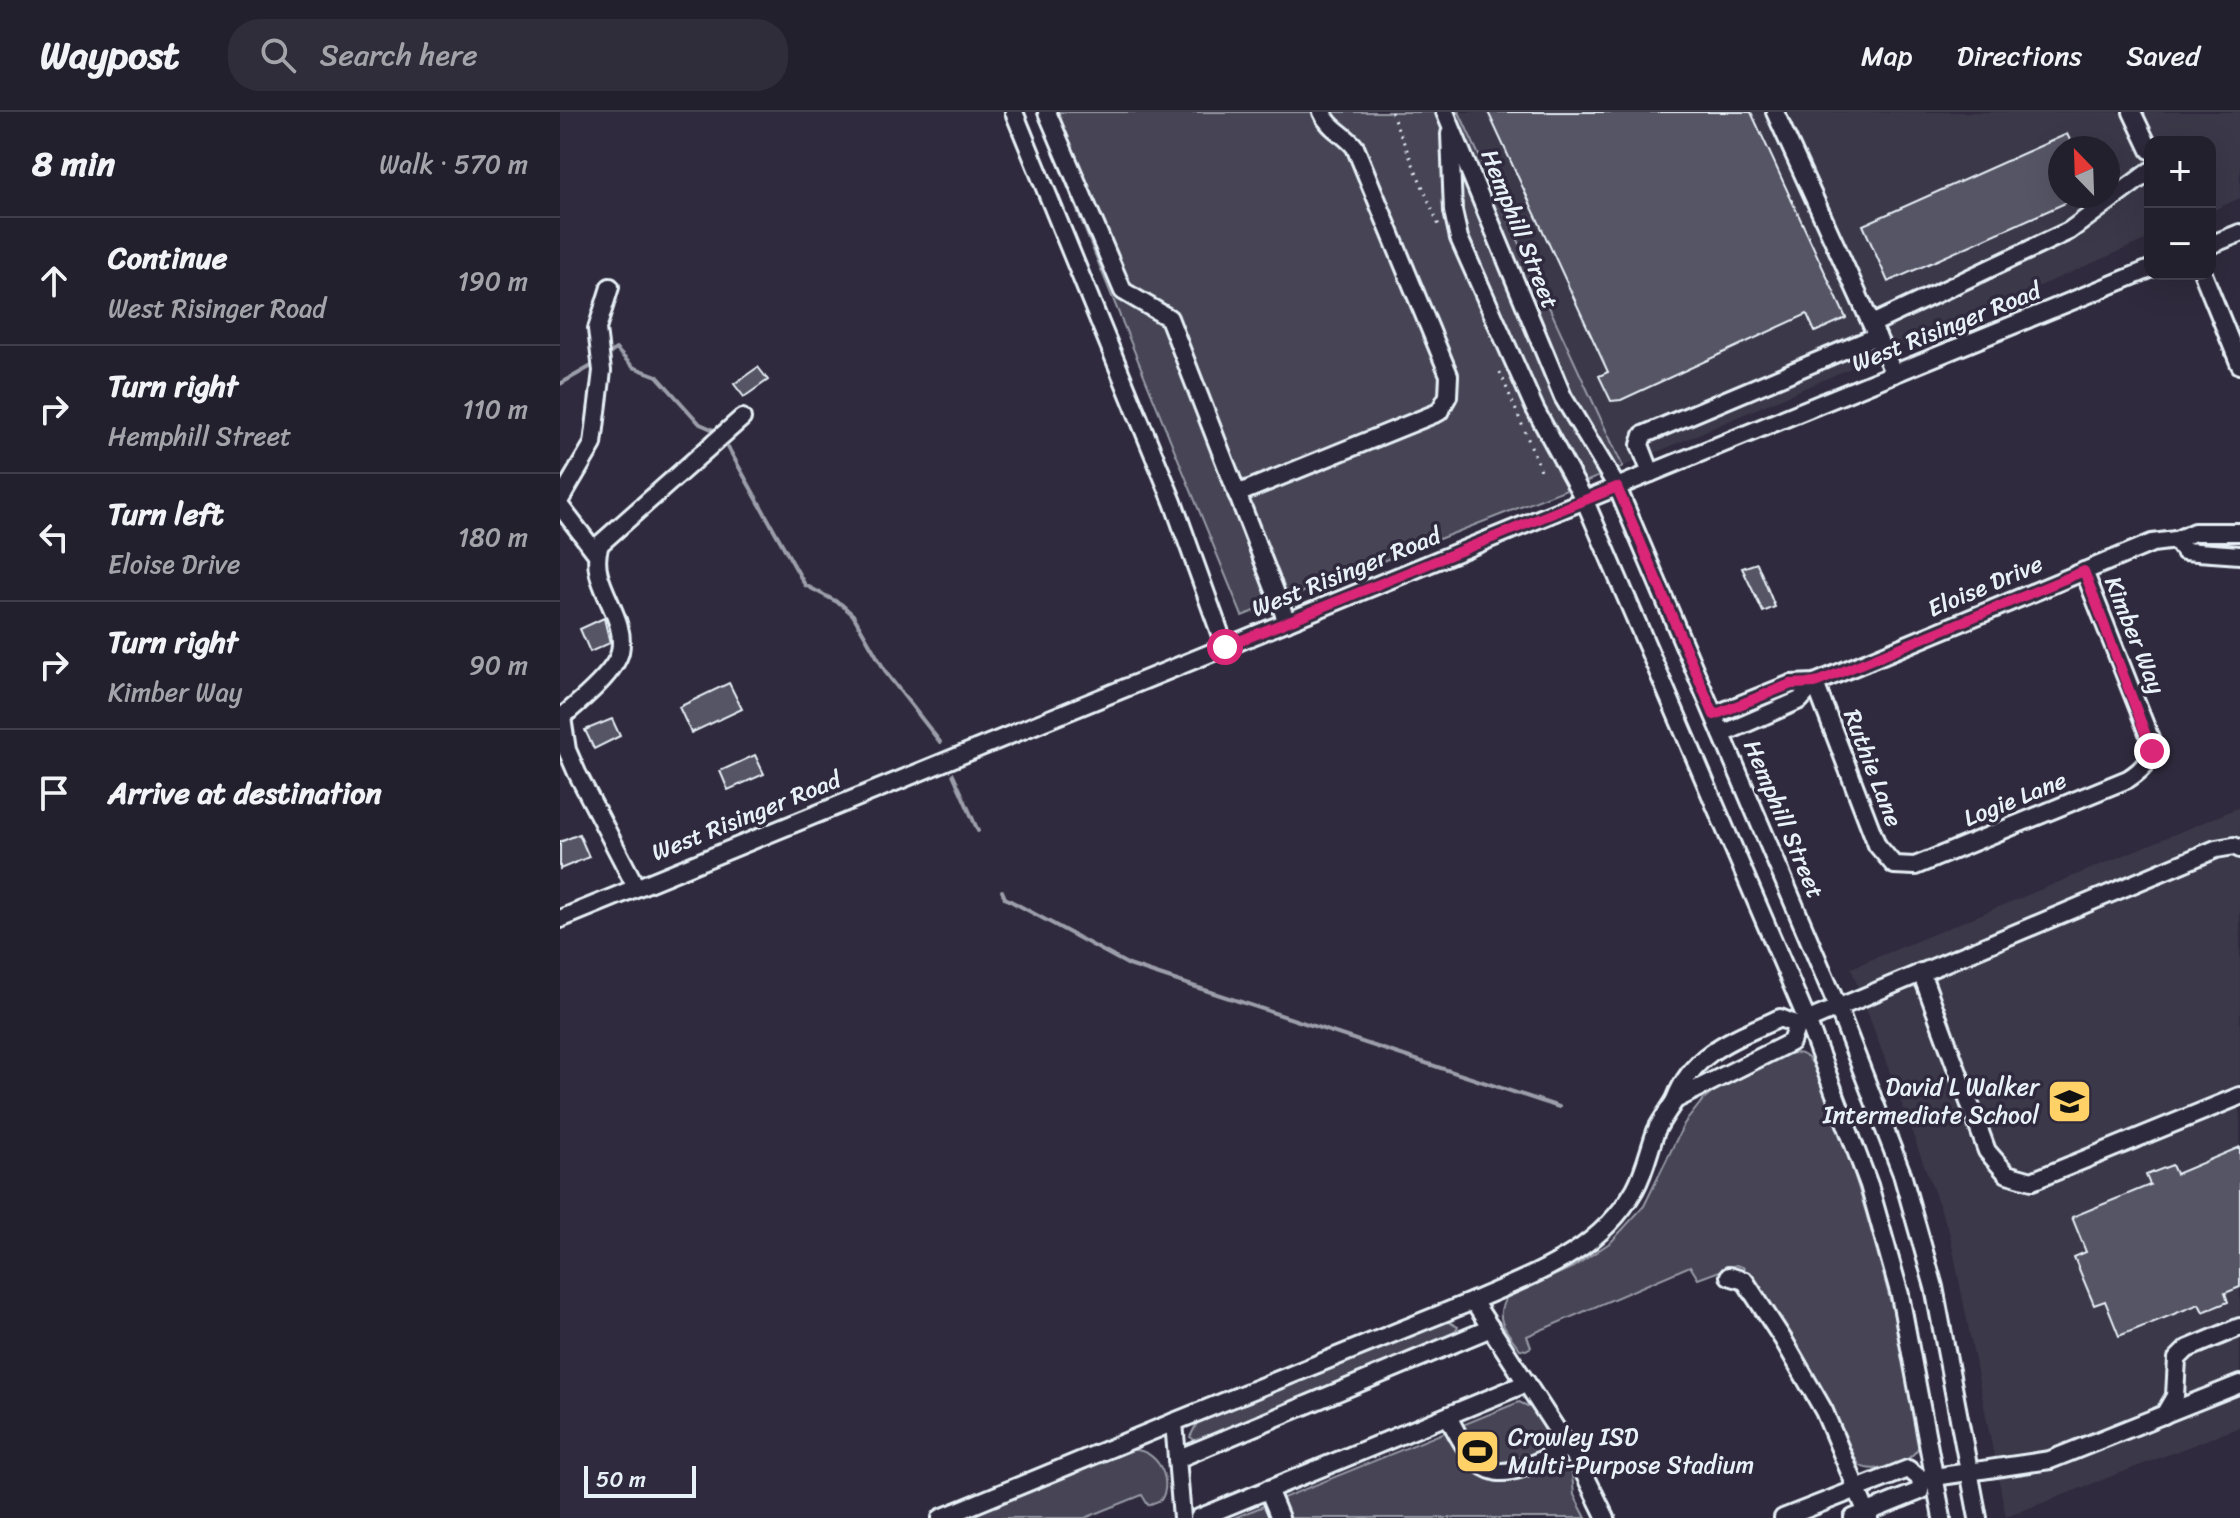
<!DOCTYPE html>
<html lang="en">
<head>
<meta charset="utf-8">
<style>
  body { margin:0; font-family:Sriracha,sans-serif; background:#2f2d3a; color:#f1f3f6 }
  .controls { position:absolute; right:24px; top:24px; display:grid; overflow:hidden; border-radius:16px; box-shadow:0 8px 32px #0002 }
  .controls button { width:72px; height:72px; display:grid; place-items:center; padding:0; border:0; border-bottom:2px solid #403e4a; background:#23202e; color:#f1f3f6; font:40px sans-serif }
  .compass { position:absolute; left:1488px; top:24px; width:72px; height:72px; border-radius:50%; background:#23202e; box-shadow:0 8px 32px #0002; rotate:337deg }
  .scale { position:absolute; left:24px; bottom:20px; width:112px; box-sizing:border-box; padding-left:8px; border:4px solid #e8f1f8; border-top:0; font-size:22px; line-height:28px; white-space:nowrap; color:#e8f1f8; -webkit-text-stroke:6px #2f2a3d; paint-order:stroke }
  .stop { position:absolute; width:24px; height:24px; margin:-18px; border:6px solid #db2777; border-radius:50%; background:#fff }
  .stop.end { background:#db2777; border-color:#fff; box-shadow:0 2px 8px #0008 }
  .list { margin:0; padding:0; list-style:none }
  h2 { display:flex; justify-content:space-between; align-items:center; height:104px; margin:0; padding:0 32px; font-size:34px }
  h2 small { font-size:26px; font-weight:400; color:#a3a3aa }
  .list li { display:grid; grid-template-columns:52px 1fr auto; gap:24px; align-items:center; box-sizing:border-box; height:128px; padding:0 32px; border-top:2px solid #403e4a }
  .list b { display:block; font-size:30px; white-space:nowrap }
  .list p { margin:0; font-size:26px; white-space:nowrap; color:#a3a3aa }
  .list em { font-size:26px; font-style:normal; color:#a3a3aa }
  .icon { flex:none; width:44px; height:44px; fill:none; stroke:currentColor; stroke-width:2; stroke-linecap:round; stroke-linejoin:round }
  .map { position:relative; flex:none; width:1680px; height:1406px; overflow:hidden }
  header { display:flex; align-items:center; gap:48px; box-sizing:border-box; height:112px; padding:0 40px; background:#23202e; border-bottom:2px solid #403e4a }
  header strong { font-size:38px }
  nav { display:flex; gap:44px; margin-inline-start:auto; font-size:28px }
  .search { width:560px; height:72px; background:#2f2d3a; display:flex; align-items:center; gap:20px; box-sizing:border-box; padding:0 28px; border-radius:32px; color:#a3a3aa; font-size:30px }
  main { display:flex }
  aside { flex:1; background:#23202e }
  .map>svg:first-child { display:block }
  .built { fill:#3b3749; fill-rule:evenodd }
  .green { fill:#464455; stroke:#979aa6; stroke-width:2 }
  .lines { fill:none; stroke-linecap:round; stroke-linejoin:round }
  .stream { stroke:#9c9fab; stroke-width:4 }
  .building { fill:#575565; stroke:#e8f1f8; stroke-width:2 }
  .minor-casing { stroke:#e8f1f8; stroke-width:22 }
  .path { stroke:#e8f1f8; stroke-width:3; stroke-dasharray:2 6; stroke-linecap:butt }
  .minor { stroke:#2f2a3d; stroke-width:16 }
  .route { stroke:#db2777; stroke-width:10 }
  .labels { text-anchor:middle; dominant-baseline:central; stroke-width:7; stroke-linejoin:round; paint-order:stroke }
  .street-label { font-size:24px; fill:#e8f1f8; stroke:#2f2a3d }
  .poi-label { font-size:24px; fill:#e8f1f8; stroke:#2f2a3d; text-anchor:end }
</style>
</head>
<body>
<header>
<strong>Waypost</strong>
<div class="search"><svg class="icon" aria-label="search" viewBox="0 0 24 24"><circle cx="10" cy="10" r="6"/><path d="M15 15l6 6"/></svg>Search here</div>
<nav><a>Map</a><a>Directions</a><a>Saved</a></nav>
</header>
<main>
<aside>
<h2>8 min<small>Walk · 570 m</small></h2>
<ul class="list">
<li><svg class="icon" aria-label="ahead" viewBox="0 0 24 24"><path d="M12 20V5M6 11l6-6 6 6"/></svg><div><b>Continue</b><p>West Risinger Road</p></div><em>190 m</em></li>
<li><svg class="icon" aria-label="right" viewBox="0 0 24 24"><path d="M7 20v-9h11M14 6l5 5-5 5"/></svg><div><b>Turn right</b><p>Hemphill Street</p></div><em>110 m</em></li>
<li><svg class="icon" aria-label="left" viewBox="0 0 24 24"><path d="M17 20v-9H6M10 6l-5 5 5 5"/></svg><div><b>Turn left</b><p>Eloise Drive</p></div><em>180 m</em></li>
<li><svg class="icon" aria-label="right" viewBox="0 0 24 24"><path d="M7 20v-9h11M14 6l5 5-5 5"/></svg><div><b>Turn right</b><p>Kimber Way</p></div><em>90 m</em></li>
<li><svg class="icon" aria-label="arrive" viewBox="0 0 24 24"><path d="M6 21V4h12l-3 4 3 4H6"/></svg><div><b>Arrive at destination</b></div></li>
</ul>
</aside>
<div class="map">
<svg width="1680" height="1406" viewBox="0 0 1680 1406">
  <rect width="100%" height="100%" fill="#2f2a3d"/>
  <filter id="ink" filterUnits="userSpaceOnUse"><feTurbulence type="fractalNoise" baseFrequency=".0125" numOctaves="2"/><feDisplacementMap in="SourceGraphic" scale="16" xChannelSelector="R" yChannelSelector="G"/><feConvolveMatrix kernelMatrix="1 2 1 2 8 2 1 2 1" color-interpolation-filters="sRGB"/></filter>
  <g filter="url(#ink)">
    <g class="built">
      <path d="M899,0H1680V86L1650,100V30H1590V126L1063,355ZM1500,36H1548V84H1500Z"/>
      <path d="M1680,695V1315L1446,1405L1390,1123L1291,856Z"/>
    </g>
    <g class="green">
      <path d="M477,0H899L1063,355L682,504Z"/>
      <path d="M1231,941C1238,941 1243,941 1248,946C1276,974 1365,1295 1358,1336C1350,1352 1314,1363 1299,1353L1261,1276L1183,1155L1176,1153L1138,1167L1130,1154L967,1224L971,1235L966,1238L960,1237C947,1220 932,1206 947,1185L1013,1155L1051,1130L1084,1094L1124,1012L1142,989L1167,969Z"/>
      <path d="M887,1209L898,1215L894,1223L641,1328L636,1329L630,1325L637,1311Z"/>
      <path d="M959,1290L972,1296L1012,1362L1014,1383L1026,1406H674Z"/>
      <path d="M572,1338C596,1336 614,1368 601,1388L588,1393L582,1383L525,1406H406Z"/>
    </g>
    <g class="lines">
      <g class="stream">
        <path d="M46,244L56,237L73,255L97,264L140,312L154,318"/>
        <path d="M0,272L35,252"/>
        <path d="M165,330L245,473L281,492L293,503L327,562L380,630"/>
        <path d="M393,662L418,719"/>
        <path d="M442,779L445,786L569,853L999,995"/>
      </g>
    </g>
    <g class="building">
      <path d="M928,0H1191L1286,206L1255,220L1247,202L1061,288L1051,289L1039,264L1048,260Z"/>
      <path d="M1507,22L1514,36H1500V84H1521L1328,170L1303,113Z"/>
      <path d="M198,255L208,268L184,285L174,272Z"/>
      <path d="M1197,451L1215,495L1203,500L1182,456Z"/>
      <path d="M44,506L50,531L30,540L20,517Z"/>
      <path d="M169,571L182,597L131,621L119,595Z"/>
      <path d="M52,607L60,624L34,637L25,618Z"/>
      <path d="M195,643L204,662L168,678L160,659Z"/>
      <path d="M19,722L29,745L0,757V730Z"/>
      <path d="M1680,1035V1175L1665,1181L1668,1190L1643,1200L1639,1192L1559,1224L1545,1189L1534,1193L1514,1145L1526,1140L1512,1105L1590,1073L1586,1063L1612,1053L1616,1062Z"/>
    </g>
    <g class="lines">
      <defs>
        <g id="minor">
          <path d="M454,0L613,390L665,535"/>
          <path d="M487,0L563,179L609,206L727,510"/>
          <path d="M885,0L1003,285L1057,375L1278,896L1342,1062L1374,1175L1418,1406"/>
          <path d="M1215,0L1334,262"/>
          <path d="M1572,0L1590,38"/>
          <path d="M890,22L893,99L899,126L975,297L1025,389L1247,908L1309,1073L1340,1183L1382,1406"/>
          <path d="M1650,133L1680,121"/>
          <path d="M1643,162L1680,253"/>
          <path d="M1312,212L1509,119L1590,59"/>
          <path d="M1091,361L1080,333L1083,323L1317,224"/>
          <path d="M677,382L879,300L888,284L889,263L795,35C784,21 769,17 762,0"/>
          <path d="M0,388L33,332L42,259L37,217L50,175"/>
          <path d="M0,394L36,441"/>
          <path d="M1616,428L1624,439L1680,443"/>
          <path d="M1255,571L1317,733L1334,753L1355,754L1568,667C1585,656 1593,647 1590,626L1524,459"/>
          <path d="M1154,603L1231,572L1255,571L1592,431L1616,428L1634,420H1680"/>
          <path d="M1162,622L1240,588L1255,571"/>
          <path d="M76,775L17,661L7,638L2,605C18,591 55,561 60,540C68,501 26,471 40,432L182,306"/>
          <path d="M0,807L1590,157"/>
          <path d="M1361,860L1427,1039L1447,1062L1472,1069L1680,984"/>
          <path d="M1237,913L1231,930L1115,988C1133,939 1176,926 1220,906L1237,913L1656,737L1674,734L1680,737"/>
          <path d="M1169,1164L1185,1169L1224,1229L1264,1299L1309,1406"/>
          <path d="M1604,1303L1615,1284L1617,1247L1627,1237L1680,1215"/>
          <path d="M888,1304C924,1378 942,1368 1008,1335"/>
          <path d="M617,1347L931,1216"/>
          <path d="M708,1377L720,1406"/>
          <path d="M381,1406L614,1310"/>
          <path d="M622,1406L614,1310L913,1189"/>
          <path d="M639,1406L967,1271"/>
          <path d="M1046,1406L1021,1355L913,1189C977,1161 1039,1140 1075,1077C1085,1059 1089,1038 1096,1019C1101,1008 1109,998 1115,988"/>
          <path d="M1223,1406L1348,1357L1361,1367L1490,1348L1680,1272"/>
          <path d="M1293,1406L1360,1379L1361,1367"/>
        </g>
      </defs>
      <use href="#minor" class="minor-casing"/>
      <g class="path">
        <path d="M831,0L880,116"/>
        <path d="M940,260L983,363"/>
      </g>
      <use href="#minor" class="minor"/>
    </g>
  </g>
  <g class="lines" filter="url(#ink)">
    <path class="route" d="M665,535L1057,375L1154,603L1231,572L1255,571L1524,459L1592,639"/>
  </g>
  <defs>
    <symbol id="school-square" viewBox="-11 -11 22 22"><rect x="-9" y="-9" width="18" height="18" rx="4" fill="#ffd166" stroke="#2f2a3d"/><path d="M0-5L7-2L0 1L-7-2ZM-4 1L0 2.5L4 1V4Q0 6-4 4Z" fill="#111"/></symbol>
    <symbol id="stadium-square" viewBox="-11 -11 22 22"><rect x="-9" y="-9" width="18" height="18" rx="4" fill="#ffd166" stroke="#2f2a3d"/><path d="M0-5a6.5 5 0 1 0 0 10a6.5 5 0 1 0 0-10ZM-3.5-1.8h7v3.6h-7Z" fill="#111"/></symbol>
  </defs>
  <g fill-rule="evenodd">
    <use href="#school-square" x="1484" y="964" width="51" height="51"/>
    <use href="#stadium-square" x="892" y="1314" width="51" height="51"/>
  </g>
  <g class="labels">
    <g class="street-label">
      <text transform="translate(960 117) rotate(68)">Hemphill Street</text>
      <text transform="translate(1386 215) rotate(-22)">West Risinger Road</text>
      <text transform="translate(786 460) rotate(-22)">West Risinger Road</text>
      <text transform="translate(1425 474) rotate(-23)">Eloise Drive</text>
      <text transform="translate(1575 523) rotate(68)">Kimber Way</text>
      <text transform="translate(1313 656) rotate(69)">Ruthie Lane</text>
      <text transform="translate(1455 687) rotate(-22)">Logie Lane</text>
      <text transform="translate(186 704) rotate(-22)">West Risinger Road</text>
      <text transform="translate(1224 707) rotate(67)">Hemphill Street</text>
    </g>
    <g class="poi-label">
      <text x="1479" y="975">David L Walker<tspan x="1479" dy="28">Intermediate School</tspan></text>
      <text x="948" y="1325" text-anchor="start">Crowley ISD<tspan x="948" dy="28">Multi-Purpose Stadium</tspan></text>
    </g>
  </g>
</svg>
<div class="controls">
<button>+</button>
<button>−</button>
</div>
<svg class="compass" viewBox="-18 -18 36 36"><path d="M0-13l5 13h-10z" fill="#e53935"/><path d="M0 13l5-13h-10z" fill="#a3a3aa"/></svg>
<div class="scale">50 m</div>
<div class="stop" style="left:665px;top:535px"></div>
<div class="stop end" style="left:1592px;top:639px"></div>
</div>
</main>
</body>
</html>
